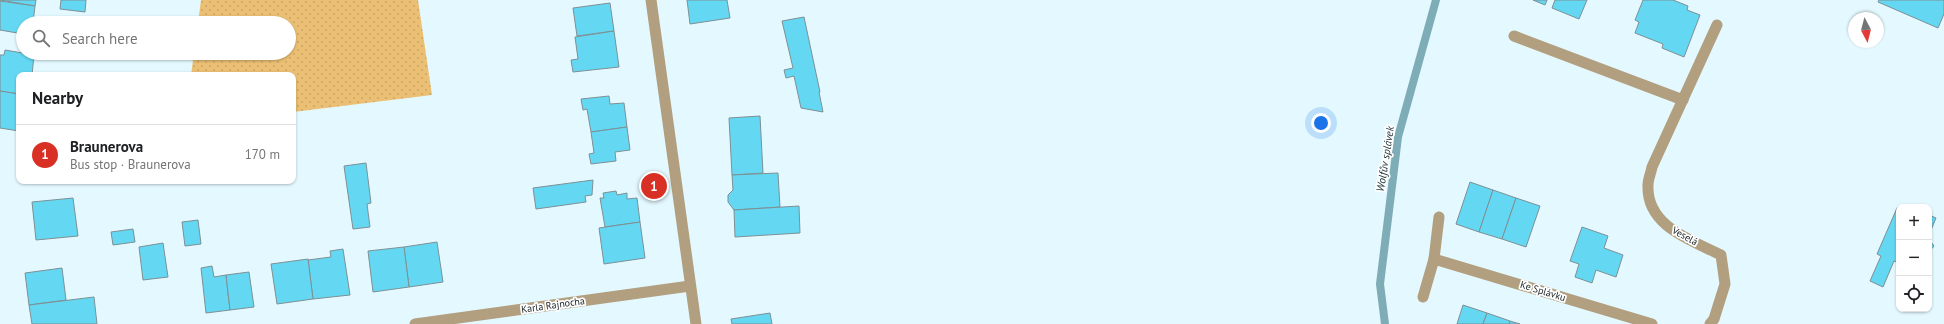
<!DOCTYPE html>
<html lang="en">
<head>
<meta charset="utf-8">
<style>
  body { margin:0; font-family:"PT Sans",sans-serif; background:#f2f2f2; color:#202124 }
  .controls { position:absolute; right:12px; bottom:12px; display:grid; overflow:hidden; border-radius:8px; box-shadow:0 1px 3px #0004 }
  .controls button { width:36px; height:36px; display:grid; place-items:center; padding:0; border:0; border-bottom:1px solid #e0e0e0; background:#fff; color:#202124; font:20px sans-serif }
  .compass { position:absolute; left:1848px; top:12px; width:36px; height:36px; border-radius:50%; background:#fff; box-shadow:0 1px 3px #0004; rotate:173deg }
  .you { position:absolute; left:1321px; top:123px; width:14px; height:14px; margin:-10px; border:3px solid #fff; border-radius:50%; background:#1a73e8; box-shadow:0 0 0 6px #1a73e833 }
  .badge { display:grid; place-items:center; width:26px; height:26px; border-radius:50%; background:#d93025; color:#fff; font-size:13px; font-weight:700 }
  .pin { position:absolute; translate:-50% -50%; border:2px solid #fff; box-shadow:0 1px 4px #0006 }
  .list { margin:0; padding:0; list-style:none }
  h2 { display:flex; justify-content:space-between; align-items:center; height:52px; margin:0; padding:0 16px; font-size:17px }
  h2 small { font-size:13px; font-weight:400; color:#757577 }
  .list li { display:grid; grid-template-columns:26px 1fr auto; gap:12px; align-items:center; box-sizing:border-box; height:60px; padding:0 16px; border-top:1px solid #e0e0e0 }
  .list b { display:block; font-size:15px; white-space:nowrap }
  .list p { margin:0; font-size:13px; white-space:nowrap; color:#757577 }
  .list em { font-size:13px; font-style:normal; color:#757577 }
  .icon { flex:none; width:22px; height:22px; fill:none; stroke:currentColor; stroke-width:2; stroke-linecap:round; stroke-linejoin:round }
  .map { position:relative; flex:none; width:1944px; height:324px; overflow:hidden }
  .search { position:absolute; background:#fff; box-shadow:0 1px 3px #0004; left:16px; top:16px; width:280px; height:44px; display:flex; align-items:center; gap:10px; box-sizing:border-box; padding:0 14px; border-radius:22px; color:#757577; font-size:15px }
  .panel { position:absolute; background:#fff; box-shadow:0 1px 3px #0004; left:16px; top:72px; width:280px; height:112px; border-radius:8px }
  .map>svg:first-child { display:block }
  .park { fill:url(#park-dots) }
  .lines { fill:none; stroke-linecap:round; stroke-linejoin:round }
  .stream { stroke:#7eacb7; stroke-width:8 }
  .building { fill:#64d8f2; stroke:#7d9095 }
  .minor { stroke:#b29f7f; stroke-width:11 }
  .labels { text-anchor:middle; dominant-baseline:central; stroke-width:3.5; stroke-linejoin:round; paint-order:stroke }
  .street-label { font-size:10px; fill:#192022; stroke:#fff }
  .water-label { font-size:11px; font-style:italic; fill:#1a2f34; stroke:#fff }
</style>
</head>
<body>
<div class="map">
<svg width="1944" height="324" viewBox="0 0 1944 324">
  <defs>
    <pattern id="park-dots" width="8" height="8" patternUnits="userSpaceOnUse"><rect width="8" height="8" fill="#ebc074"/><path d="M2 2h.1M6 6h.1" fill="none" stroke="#c9a564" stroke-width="1.8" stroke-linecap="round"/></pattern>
  </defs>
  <rect width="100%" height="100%" fill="#e4f9ff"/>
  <path class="park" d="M201,0H418L432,95L293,112V75H191L194,53H289V23H198Z"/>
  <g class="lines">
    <path class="stream" d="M1385,324L1380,284L1398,137L1436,0"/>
  </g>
  <g class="building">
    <path d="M0,0H36L35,6Z"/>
    <path d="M61,0H86L85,12L60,9Z"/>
    <path d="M687,0H727L730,18L690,24Z"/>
    <path d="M1533,0H1547L1545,5Z"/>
    <path d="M1555,0H1587L1579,19L1552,8Z"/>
    <path d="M1643,0H1673L1688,6L1687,10L1700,15L1684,57L1662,48L1663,44L1635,33L1639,22L1635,20Z"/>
    <path d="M1879,0H1944V14L1938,28L1878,2Z"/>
    <path d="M0,1L35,6L33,23H23V34L0,30Z"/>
    <path d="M610,3L614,31L577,36L573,8Z"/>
    <path d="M804,17L820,92H819L823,112L801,108L794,76L786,78L784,70L793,68L782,21Z"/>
    <path d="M614,31L619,67L573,72L571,60L578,59L575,37Z"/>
    <path d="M5,50L34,55L32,75H19V94L0,91V55H4Z"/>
    <path d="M0,91L19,94V131L0,128Z"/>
    <path d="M609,96L610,104L624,103L627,127L591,132L587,109L583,110L581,99Z"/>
    <path d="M760,116L763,173L732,175L729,118Z"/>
    <path d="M627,127L630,150L615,152L616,161L591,164L589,154L594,153L591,132Z"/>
    <path d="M366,163L371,203L367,204L370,227L353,229L344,166Z"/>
    <path d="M778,173L780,207L734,210L728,202V195L733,190L732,175Z"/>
    <path d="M593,180L592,195L585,196L586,202L536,209L533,188Z"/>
    <path d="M1470,182L1493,190L1479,232L1456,224Z"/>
    <path d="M1493,190L1516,198L1502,239L1479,232Z"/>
    <path d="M616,191L617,195L627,193V199L637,198L640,222L605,227L600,198H604L603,193Z"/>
    <path d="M73,198L78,236L36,240L32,202Z"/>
    <path d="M1516,198L1540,206L1526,247L1502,239Z"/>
    <path d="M1904,205L1910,207H1899V263L1894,261L1883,287L1870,281L1881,256L1877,254L1897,208Z"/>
    <path d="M799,206L800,233L735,237L734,210Z"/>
    <path d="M1929,215L1936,218L1929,235Z"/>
    <path d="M198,220L201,244L185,246L182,222Z"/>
    <path d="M640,222L645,258L604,264L599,228Z"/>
    <path d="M1582,227L1608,236L1604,248L1623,255L1616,277L1596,270L1592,283L1575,277L1579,264L1570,261Z"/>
    <path d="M133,229L135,242L113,245L111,232Z"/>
    <path d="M1929,239L1934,246L1929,252Z"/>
    <path d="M437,242L443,282L409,287L404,247Z"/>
    <path d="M163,243L168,277L143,280L139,247Z"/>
    <path d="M404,247L409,287L373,292L368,251Z"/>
    <path d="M343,249L350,295L313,299L308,260L331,257L330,251Z"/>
    <path d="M308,259L313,299L277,304L271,264Z"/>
    <path d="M212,266L214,277L226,275L230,310L206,313L201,268Z"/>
    <path d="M62,268L66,300L29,305L25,273Z"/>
    <path d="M249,272L254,307L230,310L226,275Z"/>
    <path d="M94,297L97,324H32L29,305Z"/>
    <path d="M1463,305L1487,313L1483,324H1457Z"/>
    <path d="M770,313L772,324H732L731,319Z"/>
    <path d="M1487,313L1510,321L1509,324H1483Z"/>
    <path d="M1510,321L1520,324H1509Z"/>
  </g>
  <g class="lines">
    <g class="minor">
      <path d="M651,0L696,324"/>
      <path d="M1514,36L1683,100"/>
      <path d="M1434,259L1439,217"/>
      <path d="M1423,297L1434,259L1652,324"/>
      <path d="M415,324L690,286"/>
      <path d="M1710,324L1714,319L1725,284L1721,255C1691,240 1646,226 1648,185C1648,179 1651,173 1652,167L1717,25"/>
    </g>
  </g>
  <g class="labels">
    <g class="street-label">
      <text transform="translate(1685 236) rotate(29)">Veselá</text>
      <text transform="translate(1543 291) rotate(17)">Ke Splávku</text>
      <text transform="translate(553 305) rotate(-8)">Karla Rajnocha</text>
    </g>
    <g class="water-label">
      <text transform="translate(1385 159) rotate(-81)">Wolfův splávek</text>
    </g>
  </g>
</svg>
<div class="controls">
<button>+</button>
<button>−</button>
<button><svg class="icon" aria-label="locate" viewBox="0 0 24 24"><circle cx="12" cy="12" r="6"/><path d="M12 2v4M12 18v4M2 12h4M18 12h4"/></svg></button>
</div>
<svg class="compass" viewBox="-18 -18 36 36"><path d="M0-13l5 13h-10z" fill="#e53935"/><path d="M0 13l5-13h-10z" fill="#757577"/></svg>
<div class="you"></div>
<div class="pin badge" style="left:654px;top:186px">1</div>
<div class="search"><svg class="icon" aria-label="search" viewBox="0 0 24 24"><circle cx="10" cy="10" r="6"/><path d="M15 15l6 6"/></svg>Search here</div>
<section class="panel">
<h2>Nearby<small></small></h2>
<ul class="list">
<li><span class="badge">1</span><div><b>Braunerova</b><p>Bus stop · Braunerova</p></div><em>170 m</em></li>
</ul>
</section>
</div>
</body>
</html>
